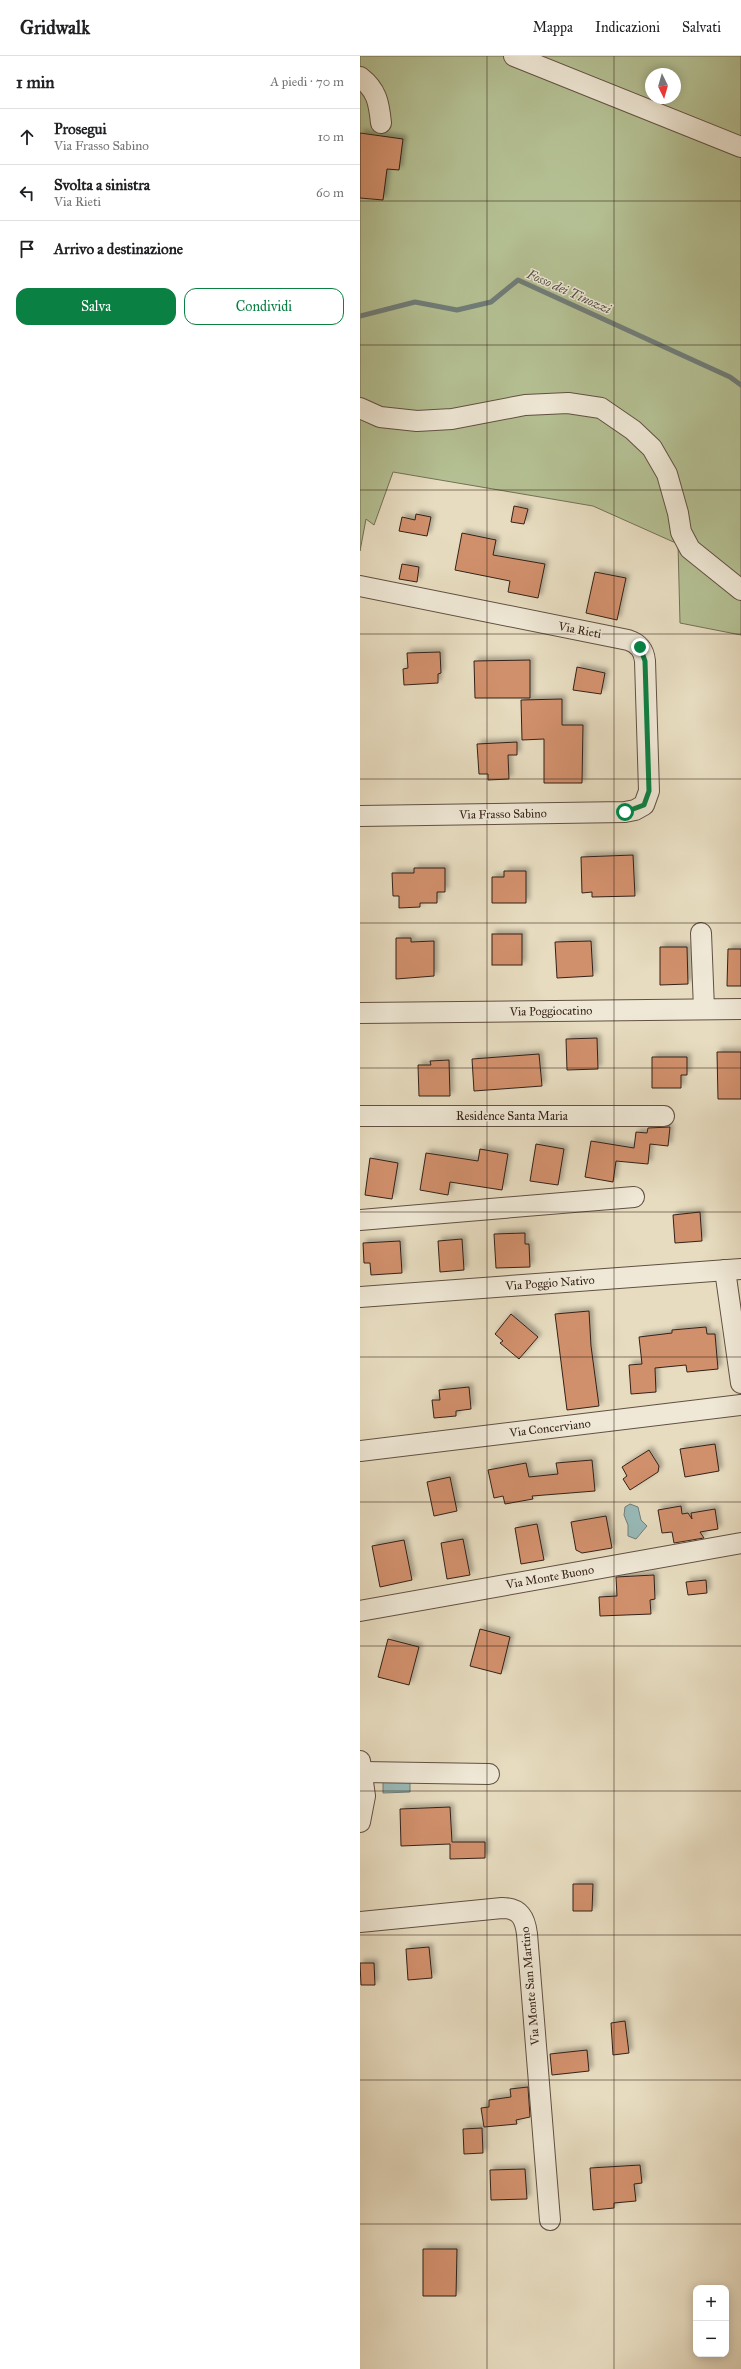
<!DOCTYPE html>
<html lang="it">
<head>
<meta charset="utf-8">
<style>
  body { margin:0; font-family:"IM FELL Great Primer",serif; background:#f6f6f6; color:#202124 }
  .controls { position:absolute; right:12px; bottom:12px; display:grid; overflow:hidden; border-radius:8px; box-shadow:0 2px 10px #0003 }
  .controls button { width:36px; height:36px; display:grid; place-items:center; padding:0; border:0; border-bottom:1px solid #e0e0e0; background:#fff; color:#202124; font:20px sans-serif }
  .compass { position:absolute; left:285px; top:12px; width:36px; height:36px; border-radius:50%; background:#fff; box-shadow:0 2px 10px #0003; rotate:175deg }
  .stop { position:absolute; width:12px; height:12px; margin:-9px; border:3px solid #0b8043; border-radius:50%; background:#fff }
  .stop.end { background:#0b8043; border-color:#fff; box-shadow:0 1px 4px #0008 }
  .list { margin:0; padding:0; list-style:none }
  h2 { display:flex; justify-content:space-between; align-items:center; height:52px; margin:0; padding:0 16px; font-size:17px }
  h2 small { font-size:13px; font-weight:400; color:#757577 }
  .list li { display:grid; grid-template-columns:26px 1fr auto; gap:12px; align-items:center; box-sizing:border-box; height:56px; padding:0 16px; border-top:1px solid #e0e0e0 }
  .list b { display:block; font-size:15px; white-space:nowrap }
  .list p { margin:0; font-size:13px; white-space:nowrap; color:#757577 }
  .list em { font-size:13px; font-style:normal; color:#757577 }
  .actions { display:flex; gap:8px; padding:12px 16px }
  .actions a { flex:1; padding:9px 0; border:1px solid #0b8043; border-radius:12px; text-align:center; font-size:14px; color:#0b8043 }
  .actions .main { background:#0b8043; color:#fff }
  .icon { flex:none; width:22px; height:22px; fill:none; stroke:currentColor; stroke-width:2; stroke-linecap:round; stroke-linejoin:round }
  .map { position:relative; flex:none; width:381px; height:2313px; overflow:hidden }
  header { display:flex; align-items:center; gap:24px; box-sizing:border-box; height:56px; padding:0 20px; background:#fff; border-bottom:1px solid #e0e0e0 }
  header strong { font-size:19px }
  nav { display:flex; gap:22px; margin-inline-start:auto; font-size:14px }
  main { display:flex }
  aside { flex:1; background:#fff }
  .map>svg:first-child { display:block }
  .green { fill:#b4c093; stroke:#747056; fill-rule:evenodd }
  .water { fill:#98bab9; stroke:#707d79 }
  .lines { fill:none; stroke-linecap:round; stroke-linejoin:round }
  .stream { stroke:#707d79; stroke-width:5 }
  .building { fill:#d1906c; stroke:#342118; filter:url(#shadow) }
  .minor-casing { stroke:#615042; stroke-width:22 }
  .minor { stroke:#efe8d6; stroke-width:20 }
  .route { stroke:#0b8043; stroke-width:5 }
  .grid { fill:none; stroke:#342118; stroke-width:1; stroke-opacity:0.55 }
  .labels { text-anchor:middle; dominant-baseline:central; stroke-width:3; stroke-linejoin:round; paint-order:stroke }
  .street-label { font-size:12px; fill:#342118; stroke:#efe8d6 }
  .water-label { font-size:13px; font-style:italic; fill:#524f48; stroke:#efe8d6 }
</style>
</head>
<body>
<header>
<strong>Gridwalk</strong>
<nav><a>Mappa</a><a>Indicazioni</a><a>Salvati</a></nav>
</header>
<main>
<aside>
<h2>1 min<small>A piedi · 70 m</small></h2>
<ul class="list">
<li><svg class="icon" aria-label="ahead" viewBox="0 0 24 24"><path d="M12 20V5M6 11l6-6 6 6"/></svg><div><b>Prosegui</b><p>Via Frasso Sabino</p></div><em>10 m</em></li>
<li><svg class="icon" aria-label="left" viewBox="0 0 24 24"><path d="M17 20v-9H6M10 6l-5 5 5 5"/></svg><div><b>Svolta a sinistra</b><p>Via Rieti</p></div><em>60 m</em></li>
<li><svg class="icon" aria-label="arrive" viewBox="0 0 24 24"><path d="M6 21V4h12l-3 4 3 4H6"/></svg><div><b>Arrivo a destinazione</b></div></li>
</ul>
<div class="actions"><a class="main">Salva</a><a>Condividi</a></div>
</aside>
<div class="map">
<svg width="381" height="2313" viewBox="0 0 381 2313">
  <defs>
    <filter id="shadow"><feDropShadow dx="3.5" dy="-3.5" stdDeviation="2" flood-color="#0004"/></filter>
  </defs>
  <rect width="100%" height="100%" fill="#e7dcc0"/>
  <filter id="stains"><feTurbulence type="fractalNoise" baseFrequency=".005" numOctaves="4"/><feColorMatrix values="0 0 0 0 .2 0 0 0 0 .09 0 0 0 0 .02 0 0 0 .5 -.17"/></filter>
  <radialGradient id="worn" r=".72"><stop offset=".6" stop-color="#630" stop-opacity="0"/><stop offset="1" stop-color="#630" stop-opacity=".3"/></radialGradient>
  <path class="green" d="M0,0H381V579L320,567L318,488L233,450L33,416L14,469L6,463L0,495ZM291,18H315V42H291Z"/>
  <g class="water">
    <path d="M270,1448L278,1451L281,1464L287,1470L276,1483L268,1480V1469L264,1459L265,1451Z"/>
    <path d="M23,1725H50V1736L23,1737Z"/>
  </g>
  <g class="lines">
    <path class="stream" d="M0,260L55,246L97,254L131,246L158,224L370,321L381,329"/>
  </g>
  <g class="building">
    <path d="M0,77L43,83L39,114L27,113L23,144L0,142Z"/>
    <path d="M154,450L168,453L164,468L151,466Z"/>
    <path d="M56,458L71,461L67,480L39,475L42,461L55,464Z"/>
    <path d="M102,477L136,484L133,499L185,508L178,542L148,536L150,525L95,514Z"/>
    <path d="M42,508L59,511L57,526L39,523Z"/>
    <path d="M235,516L266,522L257,564L226,557Z"/>
    <path d="M80,596L81,617L78,618V627L44,629L43,613L48,612L47,597Z"/>
    <path d="M170,604V642H115L114,605Z"/>
    <path d="M217,611L245,617L241,638L213,634Z"/>
    <path d="M202,643V669H223L222,727H184V683L162,684L161,644Z"/>
    <path d="M157,686V699H148L149,723L128,724V718H119L117,688Z"/>
    <path d="M273,799L275,840L232,841V836L222,837L221,801Z"/>
    <path d="M54,812H85V836H77V847H60V851L39,852V840H33L32,817H54Z"/>
    <path d="M144,815H166V847H132V821H144Z"/>
    <rect x="132" y="878" width="30" height="31"/>
    <path d="M36,882H51V886L74,885V920L36,923Z"/>
    <path d="M231,885L233,920L197,922L195,886Z"/>
    <path d="M300,891H327L328,928L300,929Z"/>
    <path d="M368,893H381V930H367Z"/>
    <path d="M237,982L238,1013L207,1014L206,983Z"/>
    <path d="M357,996H381V1043H358Z"/>
    <path d="M179,998L182,1030L114,1035L112,1003Z"/>
    <path d="M292,1001H327V1019H321V1032H292Z"/>
    <path d="M89,1004L90,1040H59L58,1009H71L70,1005Z"/>
    <path d="M310,1071L308,1090L290,1088L288,1108L256,1105L253,1126L225,1121L231,1085L274,1092L276,1076L287,1077L288,1072Z"/>
    <path d="M176,1088L204,1093L198,1129L170,1125Z"/>
    <path d="M120,1093L148,1098L142,1134L90,1126L88,1139L60,1134L66,1097L118,1105Z"/>
    <path d="M10,1102L38,1107L32,1143L5,1139Z"/>
    <path d="M340,1156L342,1185L315,1187L313,1159Z"/>
    <path d="M165,1177V1188H169L170,1211L136,1212L134,1178Z"/>
    <path d="M102,1183L104,1214L80,1216L78,1185Z"/>
    <path d="M40,1185L42,1217L11,1219L10,1207H4L3,1187Z"/>
    <path d="M229,1255L231,1290L239,1350L207,1354L195,1258Z"/>
    <path d="M151,1258L178,1281L159,1303L140,1287L143,1285L135,1278Z"/>
    <path d="M346,1271L347,1278H355L358,1313L327,1316L326,1309L295,1312L296,1336L271,1338L269,1309L282,1308L279,1281L312,1277V1274Z"/>
    <path d="M109,1331L111,1353L96,1355V1360L74,1362L72,1344H80L79,1334Z"/>
    <path d="M355,1388L359,1415L325,1421L320,1393Z"/>
    <path d="M289,1394L299,1410L298,1416L270,1434L263,1423L267,1420L262,1411Z"/>
    <path d="M232,1404L235,1435L172,1440L173,1443L145,1448L143,1440L134,1442L128,1414L166,1407L169,1421L198,1418L196,1407Z"/>
    <path d="M90,1421L97,1455L74,1460L67,1426Z"/>
    <path d="M321,1450L322,1458L328,1457L332,1463L331,1457L355,1453L358,1473L340,1476L344,1482L314,1487L312,1476L302,1477L298,1454Z"/>
    <path d="M246,1460L252,1492L222,1497L216,1494L211,1466Z"/>
    <path d="M177,1468L184,1504L161,1508L155,1472Z"/>
    <path d="M103,1483L110,1519L87,1523L81,1487Z"/>
    <path d="M44,1484L52,1524L20,1531L12,1490Z"/>
    <path d="M294,1519L295,1543L290,1544L291,1558L240,1560L239,1541L257,1540L256,1521Z"/>
    <path d="M346,1524L347,1537L328,1539L326,1526Z"/>
    <path d="M120,1573L150,1581L141,1618L110,1610Z"/>
    <path d="M28,1583L59,1591L49,1629L18,1621Z"/>
    <path d="M90,1751L92,1786H125V1802L90,1803V1788L41,1790L40,1753Z"/>
    <path d="M213,1828H233L232,1855H213Z"/>
    <path d="M69,1891L72,1922L48,1924L46,1893Z"/>
    <path d="M0,1907H14L15,1929H1Z"/>
    <path d="M265,1965L269,1997L253,1999L251,1967Z"/>
    <path d="M227,1994L229,2015L192,2019L190,1998Z"/>
    <path d="M168,2031L170,2061L156,2064L157,2068L124,2071L121,2052L129,2051V2044L151,2041L150,2033Z"/>
    <path d="M122,2072L123,2097L104,2098L103,2073Z"/>
    <path d="M280,2109L282,2127L274,2128L276,2145L254,2147V2152L233,2154L230,2112Z"/>
    <path d="M165,2113L167,2143L131,2144L130,2114Z"/>
    <path d="M63,2193H97L96,2240H63Z"/>
  </g>
  <g class="lines">
    <defs>
      <g id="minor">
        <path d="M154,0L381,91"/>
        <path d="M0,21C17,34 19,47 21,67"/>
        <path d="M0,352L20,361L57,365L92,363L165,349L208,347L241,352L273,374L292,392L307,418L318,457L321,476L330,493L381,534"/>
        <path d="M0,530L268,584C278,587 284,594 285,605L289,735L284,749L275,754L265,756L0,760"/>
        <path d="M341,877L344,953"/>
        <path d="M0,957L381,953"/>
        <path d="M0,1060H304"/>
        <path d="M0,1164L274,1141"/>
        <path d="M365,1214L381,1327"/>
        <path d="M0,1241L381,1213"/>
        <path d="M0,1395L381,1349"/>
        <path d="M0,1555L381,1487"/>
        <path d="M0,1705L5,1740L0,1766"/>
        <path d="M3,1716L129,1718"/>
        <path d="M0,1866L142,1852C160,1852 165,1862 167,1878L190,2164"/>
      </g>
    </defs>
    <use href="#minor" class="minor-casing"/>
    <use href="#minor" class="minor"/>
  </g>
  <g class="lines">
    <path class="route" d="M265,756L284,749L289,735L285,605L280,591"/>
  </g>
  <path class="grid" d="M127,0V2313M254,0V2313M0,145H381M0,289H381M0,434H381M0,578H381M0,723H381M0,867H381M0,1012H381M0,1156H381M0,1301H381M0,1446H381M0,1590H381M0,1735H381M0,1879H381M0,2024H381M0,2168H381"/>
  <g class="labels">
    <g class="street-label">
      <text transform="translate(220 574) rotate(11)">Via Rieti</text>
      <text transform="translate(143 758) rotate(-1)">Via Frasso Sabino</text>
      <text transform="translate(191 955) rotate(-1)">Via Poggiocatino</text>
      <text x="152" y="1060">Residence Santa Maria</text>
      <text transform="translate(190 1227) rotate(-4)">Via Poggio Nativo</text>
      <text transform="translate(190 1372) rotate(-7)">Via Concerviano</text>
      <text transform="translate(190 1521) rotate(-10)">Via Monte Buono</text>
      <text transform="translate(170 1930) rotate(-95)">Via Monte San Martino</text>
    </g>
    <g class="water-label">
      <text transform="translate(209 236) rotate(24)">Fosso dei Tinozzi</text>
    </g>
  </g>
  <rect width="100%" height="100%" filter="url(#stains)"/>
  <rect width="100%" height="100%" fill="url(#worn)"/>
</svg>
<div class="controls">
<button>+</button>
<button>−</button>
</div>
<svg class="compass" viewBox="-18 -18 36 36"><path d="M0-13l5 13h-10z" fill="#e53935"/><path d="M0 13l5-13h-10z" fill="#757577"/></svg>
<div class="stop" style="left:265px;top:756px"></div>
<div class="stop end" style="left:280px;top:591px"></div>
</div>
</main>
</body>
</html>
